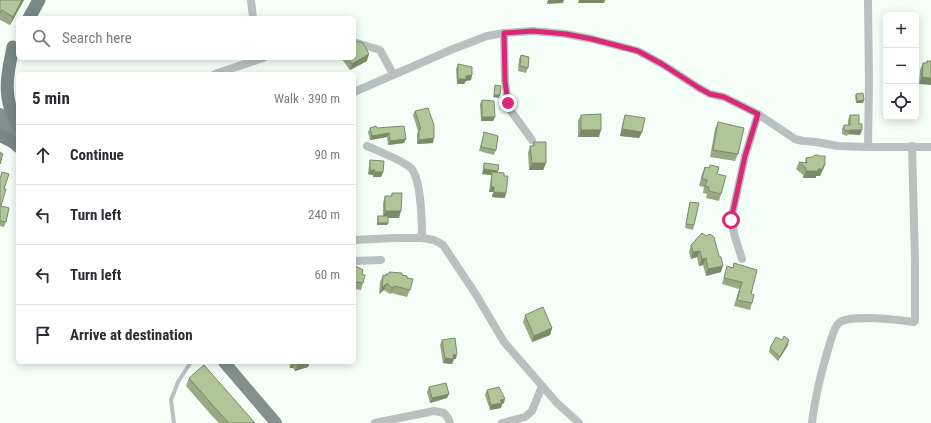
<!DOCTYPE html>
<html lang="en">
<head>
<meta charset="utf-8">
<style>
  body { margin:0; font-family:"Roboto Condensed",sans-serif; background:#f2f2f3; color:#2b2b33 }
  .controls { position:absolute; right:12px; top:12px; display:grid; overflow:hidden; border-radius:6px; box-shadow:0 2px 10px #0003 }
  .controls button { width:36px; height:36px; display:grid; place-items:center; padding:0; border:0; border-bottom:1px solid #e1e1e2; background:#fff; color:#2b2b33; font:20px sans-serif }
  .stop { position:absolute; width:12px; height:12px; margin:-9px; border:3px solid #db2777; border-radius:50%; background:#fff }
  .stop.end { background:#db2777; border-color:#fff; box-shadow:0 1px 4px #0008 }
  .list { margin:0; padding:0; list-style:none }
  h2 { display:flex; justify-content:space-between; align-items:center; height:52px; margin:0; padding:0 16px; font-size:17px }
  h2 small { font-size:13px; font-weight:400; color:#7c7c81 }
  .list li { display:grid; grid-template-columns:26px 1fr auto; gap:12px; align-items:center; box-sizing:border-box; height:60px; padding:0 16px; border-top:1px solid #e1e1e2 }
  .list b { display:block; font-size:15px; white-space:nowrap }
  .list em { font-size:13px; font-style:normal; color:#7c7c81 }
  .icon { flex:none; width:22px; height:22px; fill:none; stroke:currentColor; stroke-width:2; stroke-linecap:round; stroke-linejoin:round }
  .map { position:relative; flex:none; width:931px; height:423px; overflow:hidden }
  .search { position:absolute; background:#fff; box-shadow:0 2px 10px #0003; left:16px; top:16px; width:340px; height:44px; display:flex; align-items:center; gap:10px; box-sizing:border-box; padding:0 14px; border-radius:6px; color:#7c7c81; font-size:15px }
  .panel { position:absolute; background:#fff; box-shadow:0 2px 10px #0003; left:16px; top:72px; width:340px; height:292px; border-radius:6px }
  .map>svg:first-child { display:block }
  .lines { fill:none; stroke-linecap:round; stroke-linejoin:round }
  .service { stroke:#b9c1c0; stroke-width:4 }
  .minor { stroke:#b9c1c0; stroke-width:8 }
  .primary { stroke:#82918e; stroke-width:12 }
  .trunk { stroke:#788886; stroke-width:13 }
  .wall { fill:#96aa83 }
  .shaded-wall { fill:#7a8b6a }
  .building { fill:#aec698; stroke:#7a8b6a }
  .route { stroke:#db2777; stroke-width:5 }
</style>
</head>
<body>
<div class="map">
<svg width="931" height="423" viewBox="0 0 931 423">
  <rect width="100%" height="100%" fill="#f3fff7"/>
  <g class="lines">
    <path class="service" d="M174,423L171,400L178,382L191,362"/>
    <g class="minor">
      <path d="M251,0L253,18"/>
      <path d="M868,0L869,80L868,147"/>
      <path d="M504,33L505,81L508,103L511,111L532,140"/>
      <path d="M354,43H357L380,50L393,74"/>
      <path d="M215,74L263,58"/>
      <path d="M354,92L453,49L487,36L504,33L533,31L566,34L592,39L638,51L662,64L699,88L710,94L724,97L758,114L795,139L803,141L816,142L838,146L868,147H931"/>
      <path d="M367,146C378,151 402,160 411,168C421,179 422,222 422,238"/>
      <path d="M354,240L395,238H422L434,240L443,245L475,293L504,342L557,403L579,423"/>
      <path d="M742,259L735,237L731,220L745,156L758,114"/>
      <path d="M354,261L381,260"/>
      <path d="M375,423L434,411L444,413L448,418L450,423"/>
      <path d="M502,423L525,417L532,411L542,386"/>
      <path d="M812,423C815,396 822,369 830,343C832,337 834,327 839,323C849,314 899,320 914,322L915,321V261L912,146"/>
    </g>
    <g class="primary">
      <path d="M0,114L18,134"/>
      <path d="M0,128L18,147"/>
      <path d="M224,362L276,423"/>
    </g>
    <g class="trunk">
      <path d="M29,18L39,0"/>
      <path d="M13,47C9,67 4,87 10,107C12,113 15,119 18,125"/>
      <path d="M0,135L13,142"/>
    </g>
  </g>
  <g class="wall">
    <path d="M0,0H24L10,25L0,20Z"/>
    <path d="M521,55L528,68L526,73L518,71L519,59Z"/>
    <path d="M341,58H354L367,61L350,70Z"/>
    <path d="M927,61H931L919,84L920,70L923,63H926Z"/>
    <path d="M458,64L472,75L471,80L466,81L464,84H457L456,69Z"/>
    <path d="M856,94L864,100L863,103H856L855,96Z"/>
    <path d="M482,100L495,117L493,121H481L480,104Z"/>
    <path d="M415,111L433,143L417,144V134L418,131L413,115Z"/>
    <path d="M581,115L599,137H578V121Z"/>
    <path d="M625,115L642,132L639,138L620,136L623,121Z"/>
    <path d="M850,115L859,124L860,135L848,134L847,136L842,134V129L844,125H848V120Z"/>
    <path d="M718,122L738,154L735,161L710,157L715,129Z"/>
    <path d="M404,126V143L388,145L387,137L370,140L368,132L370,128H377Z"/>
    <path d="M484,132L496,150L494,155L479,151Z"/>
    <path d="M534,142L546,163L543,170H529L528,153L530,146H532Z"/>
    <path d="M806,158L825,165L820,176H816V178H803V175L796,169L799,162L805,163Z"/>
    <path d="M370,160L383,172L381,177H373V175L368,174L369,165Z"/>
    <path d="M484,163L497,173L505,198L492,197L493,192H489L491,177V175L482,174L483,168Z"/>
    <path d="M710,165L721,194L719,201L706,198L707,194L703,193L704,187L699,186L702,174L705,167L709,168Z"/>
    <path d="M0,178L4,189L1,206L6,222L4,227L0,226Z"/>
    <path d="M392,193L399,218H388L387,225H377V219L378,216H383V203L385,196H391Z"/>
    <path d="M690,202L694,225L693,230L685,228L689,206Z"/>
    <path d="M702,233L721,272L706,276L703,265L699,266L697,257L691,259L689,252L691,245Z"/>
    <path d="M734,263L751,294L752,303L750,310L734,306L739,289L722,284L727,266L733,268Z"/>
    <path d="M354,265L363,270L362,274L363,283L361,290L354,289Z"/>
    <path d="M389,272L402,275L410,290L407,297L391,293L390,294L384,290L379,294L380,282L383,275L386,276V274H389Z"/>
    <path d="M525,315L552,328L550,335L532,342L523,322Z"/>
    <path d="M442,340L456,359H454L452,364L443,363L440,345Z"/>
    <path d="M788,345L778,361L769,352L770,348Z"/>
    <path d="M289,362H310L308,367L295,371L293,368H290Z"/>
    <path d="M189,378L255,423H219L213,417L186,386Z"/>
    <path d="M429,387L447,398L430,403L427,392Z"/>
    <path d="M487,390L504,403L502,404L501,408L490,410L485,395Z"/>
  </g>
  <g class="shaded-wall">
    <path d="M22,0H24L10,25L13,17Z"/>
    <path d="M548,0H564L563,3L547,4Z"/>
    <path d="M579,0H605L604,3H578Z"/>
    <path d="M369,54L367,61L350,70L352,64Z"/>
    <path d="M472,75L471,80L466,81L464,84H457L458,79L466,76Z"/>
    <path d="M922,77L931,78V85L919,84Z"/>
    <path d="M494,95H500L499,98L493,97Z"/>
    <path d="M864,100L863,103H856L857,101Z"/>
    <path d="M482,117H495L493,121H481Z"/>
    <path d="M622,129L642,132L639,138L620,136Z"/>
    <path d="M581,130H601L599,137H578Z"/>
    <path d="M850,130H862L860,135L848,134L847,136Z"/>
    <path d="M389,133L387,137L370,140L372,136Z"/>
    <path d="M434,138L433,143L417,144L419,140Z"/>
    <path d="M406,139L404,143L388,145L390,141Z"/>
    <path d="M532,163H546L543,170H529Z"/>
    <path d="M825,165L820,176H816V178H803L806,171L818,169L823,166Z"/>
    <path d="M484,169L498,171L496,175L492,172L491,175L482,174Z"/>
    <path d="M370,170H375L373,175L368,174Z"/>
    <path d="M375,172H383L381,177H373Z"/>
    <path d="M491,187H494L493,192H489Z"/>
    <path d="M494,192L506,193L505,198L492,197Z"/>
    <path d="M385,211H401L399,218H383Z"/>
    <path d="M378,223H388L387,225H377Z"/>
    <path d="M700,251L697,257L691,259L693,252Z"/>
    <path d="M706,258L703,265L699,266L702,259Z"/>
    <path d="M723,266L721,272L706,276L708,269Z"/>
    <path d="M387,283L384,290L379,294L382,288Z"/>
    <path d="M394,286L391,293L390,294L392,288Z"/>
    <path d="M552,328L550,335L532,342L534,336Z"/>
    <path d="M789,340L788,345L778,361L780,357Z"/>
    <path d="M457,354L456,359H454L452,364L443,363L445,358Z"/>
    <path d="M292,362H295L293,368H290Z"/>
    <path d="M305,362H310L308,367L295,371L297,365Z"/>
    <path d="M449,394L447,398L430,403L432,398Z"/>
    <path d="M505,399L504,403L502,404L501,408L490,410L491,405L500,400Z"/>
  </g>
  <g class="building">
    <path d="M0,0H22L13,17L2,10L0,13Z"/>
    <path d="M355,41L363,43L369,54L352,64L348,58H354V42Z"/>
    <path d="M521,55L529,57L528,68L520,66Z"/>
    <path d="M927,61H931V78L922,77L923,63H927Z"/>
    <path d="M458,64L472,67V75L466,76V79H458Z"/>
    <path d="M495,85L501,86L500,95H494Z"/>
    <path d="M863,93L864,100L857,101L856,94Z"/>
    <path d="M482,100L494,101L495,117H482Z"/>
    <path d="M428,108L434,125V138L419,140V129H421L415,111Z"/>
    <path d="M601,114V130H581V115Z"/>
    <path d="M625,115L645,118L642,132L622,129Z"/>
    <path d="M850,115H859V124H862V130H850L849,131L844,130V125H850Z"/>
    <path d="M718,122L744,128L738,154L713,150Z"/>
    <path d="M376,126L377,128L404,126L406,139L390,141L389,133L372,136L370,128Z"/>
    <path d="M484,132L498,136L496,150L481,147Z"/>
    <path d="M534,142H546V163H532L530,146H534Z"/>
    <path d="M0,152L3,154L0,164Z"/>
    <path d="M815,155H818L819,156H825V165L823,166V169H818V171H806V168L799,162L807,163L806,158L812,157Z"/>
    <path d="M370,160L384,161L383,172H375V170H370Z"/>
    <path d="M484,163L499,165L498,171L484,169Z"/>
    <path d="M710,165L719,167L717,174L726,176L721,194L709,191V187L705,186L707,180L702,179L705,167L709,168Z"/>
    <path d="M2,172L9,174L4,189H6L1,206L9,208L6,222L0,221V179Z"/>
    <path d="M492,172L504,173V176H508L506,193L494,192V187H491Z"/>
    <path d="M392,193H402L401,211H385V196H392Z"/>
    <path d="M690,202L699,203L694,225L686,224Z"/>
    <rect x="378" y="216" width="10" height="7"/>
    <path d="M702,233L706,236L710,234L714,237L719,256L721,257L723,266L708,269L706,258L702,259L700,251L693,252L691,245Z"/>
    <path d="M734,263L757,270L751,294L754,295L752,303L737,300L742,282L724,278L727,266L733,268Z"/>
    <path d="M354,265L363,270L362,274L365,275L363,283L354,282Z"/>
    <path d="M389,272L402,273V275L407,276V278L413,279L410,290L394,286L392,288L387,283L382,288L383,275L386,276V274H389Z"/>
    <path d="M543,307L552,328L534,336L525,315Z"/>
    <path d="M784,336L789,340L780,357L770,348L776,337L782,340Z"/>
    <path d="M455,338L457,354L453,355L454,359L445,358L442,340Z"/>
    <path d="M296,362H305L297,365Z"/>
    <path d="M204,365L255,423H229L216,409L189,378Z"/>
    <path d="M446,383L449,394L432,398L429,387Z"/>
    <path d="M499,387L505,399L500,400L502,403L491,405L487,390Z"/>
  </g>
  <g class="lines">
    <path class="route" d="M508,103L505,81L504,33L533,31L566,34L592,39L638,51L662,64L699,88L710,94L724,97L758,114L745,156L731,220"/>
  </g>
</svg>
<div class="controls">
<button>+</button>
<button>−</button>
<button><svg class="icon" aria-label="locate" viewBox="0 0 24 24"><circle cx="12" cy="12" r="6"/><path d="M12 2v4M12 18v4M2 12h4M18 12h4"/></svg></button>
</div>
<div class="stop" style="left:731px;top:220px"></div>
<div class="stop end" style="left:508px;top:103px"></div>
<div class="search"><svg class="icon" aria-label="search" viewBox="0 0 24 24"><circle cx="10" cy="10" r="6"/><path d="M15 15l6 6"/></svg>Search here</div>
<section class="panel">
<h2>5 min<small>Walk · 390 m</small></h2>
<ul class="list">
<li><svg class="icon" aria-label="ahead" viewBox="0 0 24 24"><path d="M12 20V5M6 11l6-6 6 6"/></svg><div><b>Continue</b></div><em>90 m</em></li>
<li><svg class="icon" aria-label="left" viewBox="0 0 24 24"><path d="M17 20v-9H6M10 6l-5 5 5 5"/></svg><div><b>Turn left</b></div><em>240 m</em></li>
<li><svg class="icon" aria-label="left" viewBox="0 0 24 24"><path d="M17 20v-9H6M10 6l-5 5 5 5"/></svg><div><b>Turn left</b></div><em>60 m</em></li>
<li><svg class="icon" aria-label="arrive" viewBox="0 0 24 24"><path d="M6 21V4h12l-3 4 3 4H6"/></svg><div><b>Arrive at destination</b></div></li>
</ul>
</section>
</div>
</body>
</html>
